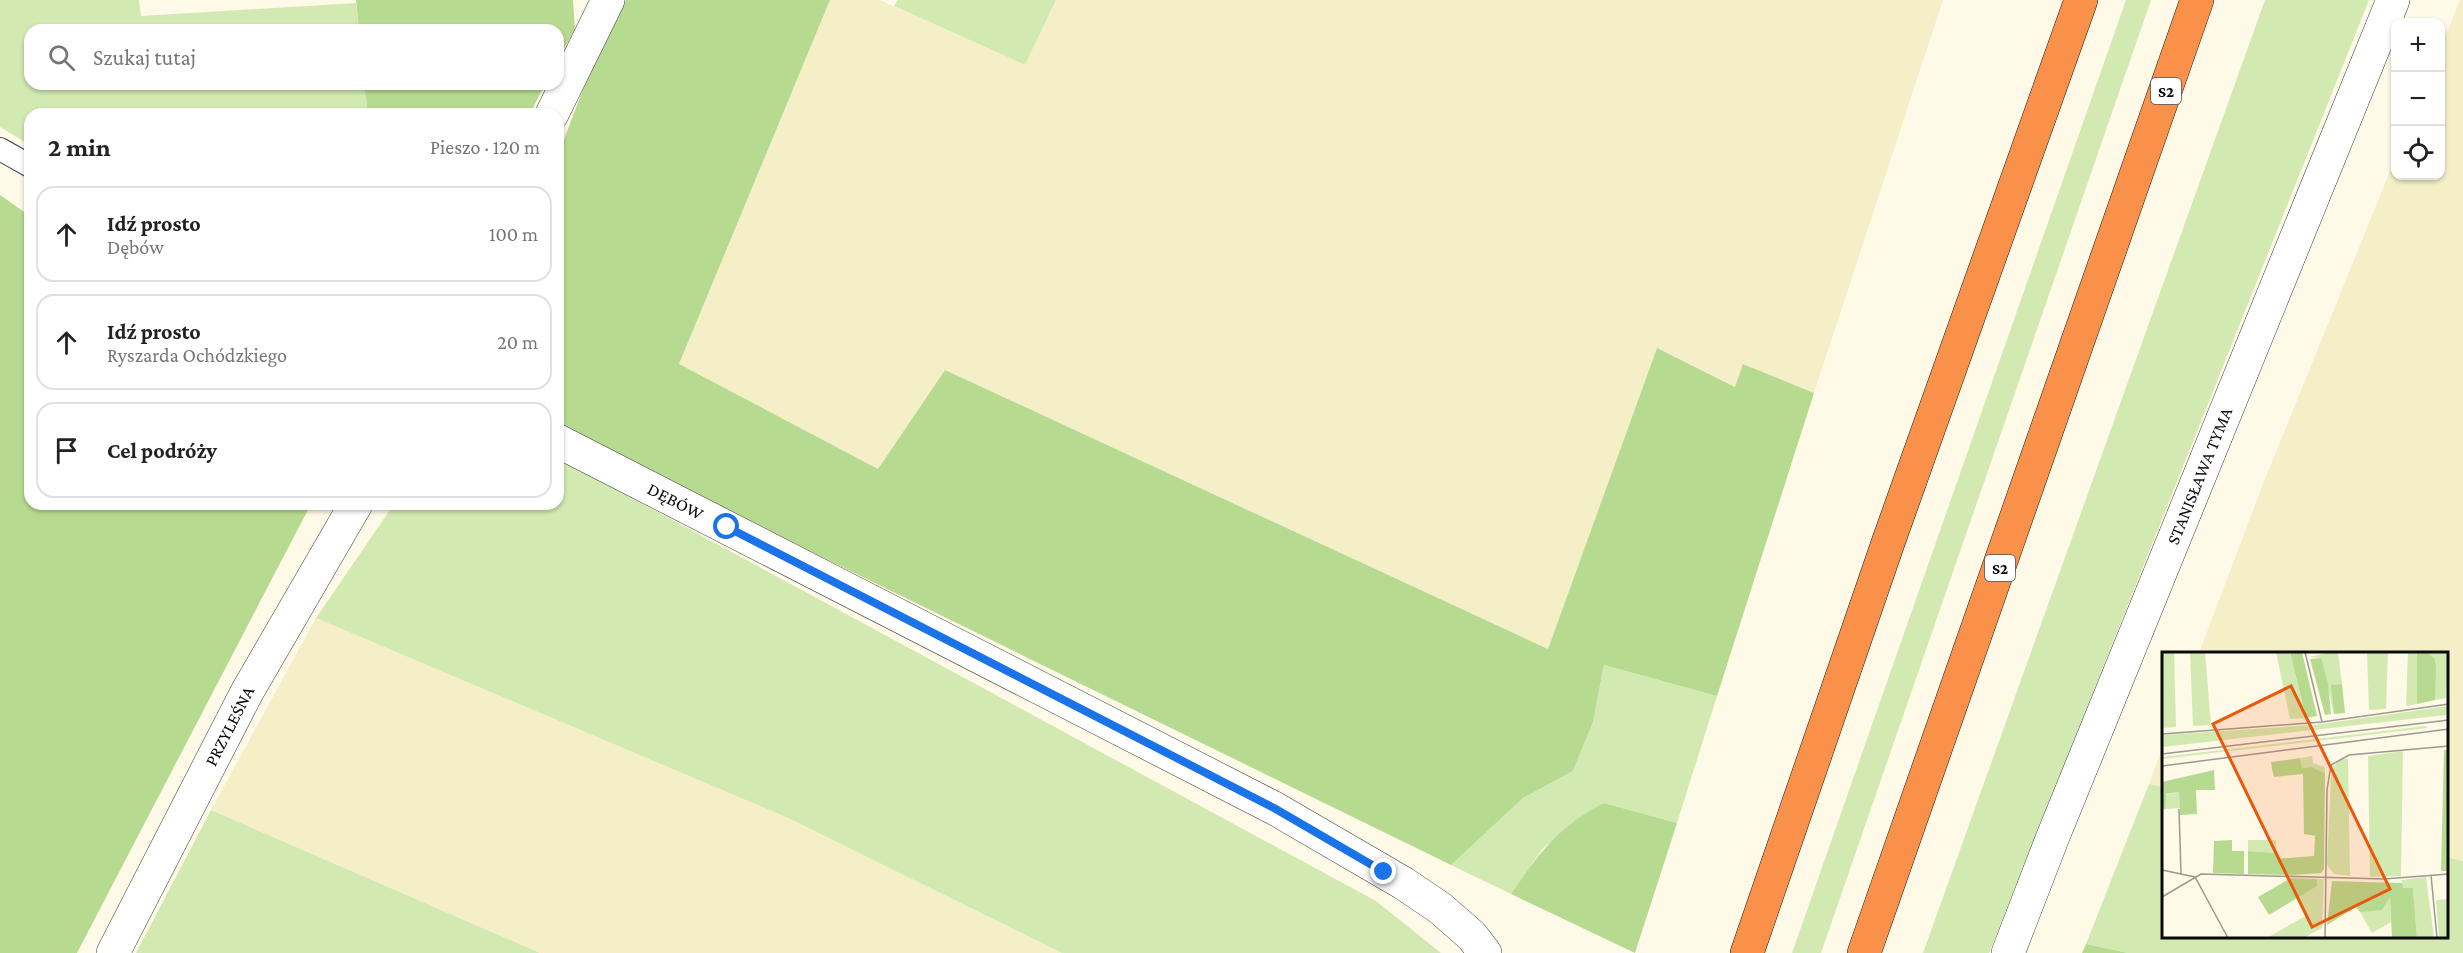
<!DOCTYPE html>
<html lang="pl">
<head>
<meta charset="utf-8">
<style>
  body { margin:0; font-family:"Crimson Pro",serif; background:#f6f6f6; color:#222 }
  .controls { position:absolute; right:18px; top:18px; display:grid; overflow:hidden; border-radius:12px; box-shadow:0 2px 4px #0004 }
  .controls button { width:54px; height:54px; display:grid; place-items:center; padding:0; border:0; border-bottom:2px solid #e0e0e0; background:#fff; color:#222; font:30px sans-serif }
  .stop { position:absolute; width:18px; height:18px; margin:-14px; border:4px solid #1a73e8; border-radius:50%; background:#fff }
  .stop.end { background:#1a73e8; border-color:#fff; box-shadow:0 2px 6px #0008 }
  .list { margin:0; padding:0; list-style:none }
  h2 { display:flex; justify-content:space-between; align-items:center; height:78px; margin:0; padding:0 24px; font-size:26px }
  h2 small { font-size:20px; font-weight:400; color:#767676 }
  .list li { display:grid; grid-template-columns:39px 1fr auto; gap:18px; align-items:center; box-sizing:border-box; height:96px; margin:0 12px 12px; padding:0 12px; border:2px solid #e0e0e0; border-radius:18px }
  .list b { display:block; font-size:22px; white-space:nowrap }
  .list p { margin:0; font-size:20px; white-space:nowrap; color:#767676 }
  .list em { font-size:20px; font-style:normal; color:#767676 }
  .icon { flex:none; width:33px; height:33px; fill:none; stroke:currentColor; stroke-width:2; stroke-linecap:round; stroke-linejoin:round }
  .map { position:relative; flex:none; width:2463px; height:953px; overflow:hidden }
  .search { position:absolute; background:#fff; box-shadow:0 2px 4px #0004; left:24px; top:24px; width:540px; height:66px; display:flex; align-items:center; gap:15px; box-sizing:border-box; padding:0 21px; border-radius:18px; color:#767676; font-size:22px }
  .panel { position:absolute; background:#fff; box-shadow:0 2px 4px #0004; left:24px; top:108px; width:540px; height:402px; border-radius:18px }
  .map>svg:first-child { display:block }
  .farmland { fill:#f5efc8 }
  .green { fill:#d2eab1 }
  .forest { fill:#b6db90 }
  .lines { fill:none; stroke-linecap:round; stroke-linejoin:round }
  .service-casing { stroke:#3d3d3d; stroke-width:24 }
  .minor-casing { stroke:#3d3d3d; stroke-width:34 }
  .tertiary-casing { stroke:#3d3d3d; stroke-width:34 }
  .motorway-casing { stroke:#1b1b1b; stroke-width:34 }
  .service { stroke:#fff; stroke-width:22 }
  .minor { stroke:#fff; stroke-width:33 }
  .tertiary { stroke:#fff; stroke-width:33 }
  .motorway { stroke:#f9914b; stroke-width:33 }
  .route { stroke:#1a73e8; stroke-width:8 }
  .labels { text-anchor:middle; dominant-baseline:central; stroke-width:6; stroke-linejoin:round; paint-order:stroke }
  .shield { fill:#fff; stroke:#545454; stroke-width:1.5 }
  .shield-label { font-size:16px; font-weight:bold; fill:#0a0a0a }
  .street-label { font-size:18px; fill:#0a0a0a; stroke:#fff }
  .inset-road { fill:none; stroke:#9d998f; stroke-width:1.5 }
  .view { fill:#e8590c; fill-opacity:0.15; stroke:#e8590c; stroke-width:3 }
  .inset-edge { fill:none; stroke:#0a0a0a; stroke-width:3 }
</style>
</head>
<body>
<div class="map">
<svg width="2463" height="953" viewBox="0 0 2463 953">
  <rect width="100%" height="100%" fill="#fff9e8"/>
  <g class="farmland">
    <path d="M830,0H880L1025,65L1056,0H1943L1814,393L1744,364L1736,387L1657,348L1548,649L945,370L878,469L679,364Z"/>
    <path d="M2460,0H2463V861L2447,857L2446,653H2199L2261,489L2395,159L2396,176H2440L2441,48Z"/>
    <path d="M316,618L786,817L1062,953H540L211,810Z"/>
    <path d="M2163,746V787L2149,784Z"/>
  </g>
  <g class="green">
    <path d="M0,0H139L141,16L356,3L359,30H30V84H364L368,114H30V145L0,127Z"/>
    <path d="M898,0H1056L1025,65L894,6Z"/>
    <path d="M2126,0H2151L1821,953H1792Z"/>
    <path d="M2265,0H2369L1989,953H1923Z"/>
    <path d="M558,458L1376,901L1441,953H1062L786,817L316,618L394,504H558Z"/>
    <path d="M1604,665L1717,696L1677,823L1604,803L1543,848L1511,894L1451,865L1523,798L1573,771L1593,722Z"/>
    <path d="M2149,784L2163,787V936H2446L2447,857L2463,861V953H2128L2086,944Z"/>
    <path d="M211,810L540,953H136Z"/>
  </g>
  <g class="forest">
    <path d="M356,0H573L575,29L558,60V30H359Z"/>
    <path d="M626,0H830L679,364L878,469L945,370L1548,649L1657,348L1735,387L1743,364L1814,393L1717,696L1604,665L1593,722L1573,771L1523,798L1451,865L558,428V155L592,66Z"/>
    <path d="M364,84H545L530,114H368Z"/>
    <path d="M0,195L30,216V504H311L77,953H0Z"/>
    <path d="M1604,803L1677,823L1635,953L1511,894C1538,854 1560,825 1604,803Z"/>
    <path d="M2086,944L2128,953H2082Z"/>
  </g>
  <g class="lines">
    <defs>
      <path id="service" d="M0,149L30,166"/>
      <g id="minor">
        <path d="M552,114L608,0"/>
        <path id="s1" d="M558,441L1274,808L1403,883L1440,908L1472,936L1485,953"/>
        <path id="s2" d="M113,953L247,692L356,504"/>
      </g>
      <g id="tertiary">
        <path id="s3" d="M2008,953L2052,839L2393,0"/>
      </g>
      <g id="motorway">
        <path d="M1747,953L1889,540L2081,0"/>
        <path d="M1864,953L2197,0"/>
      </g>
    </defs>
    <use href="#service" class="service-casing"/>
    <use href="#minor" class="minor-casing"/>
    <use href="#tertiary" class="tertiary-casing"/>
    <use href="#motorway" class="motorway-casing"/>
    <use href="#service" class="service"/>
    <use href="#minor" class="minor"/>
    <use href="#tertiary" class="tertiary"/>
    <use href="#motorway" class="motorway"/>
  </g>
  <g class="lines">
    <path class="route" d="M727,527L1274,808L1384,872"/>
  </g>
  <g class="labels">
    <g class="shield">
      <rect x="2151" y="78" width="30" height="26" rx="4.5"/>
      <rect x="1985" y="555" width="30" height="26" rx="4.5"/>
    </g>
    <g class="shield-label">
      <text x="2166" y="91">S2</text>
      <text x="2000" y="568">S2</text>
    </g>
    <g class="street-label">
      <text stroke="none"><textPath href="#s3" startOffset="514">STANISŁAWA TYMA</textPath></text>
      <text stroke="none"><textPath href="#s1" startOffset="132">DĘBÓW</textPath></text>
      <text stroke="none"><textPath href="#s2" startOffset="255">PRZYLEŚNA</textPath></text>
    </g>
  </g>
  <g transform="translate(2162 652)">
    <rect width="286" height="286" fill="#fff9e8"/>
    <path d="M0,0H12L14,75L0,76ZM28,0H43L49,73L31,74ZM114,0H128L144,66L128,67ZM151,0H176L180,32L170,34L172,62L159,6L148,5L164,1ZM205,0H226L224,57L207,58ZM246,0H255V52L244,54ZM265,0H286L284,46L273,48L272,6ZM286,54L284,63L0,95V83L152,73ZM264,74L265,76L0,107V105ZM241,99L239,224L208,225L206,104ZM150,104L151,111L163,115V121L150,115L140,116L138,106ZM180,107H186L188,224L172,222L165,213L169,125L171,114ZM17,140L18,156L3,157V143ZM86,188H114V201L86,199ZM264,225L272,286H255L251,236H240V228ZM155,227H162L160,276L141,286H105L145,263L136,245L154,234ZM228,244L229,270L210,281L198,260ZM286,247V286H277L274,248Z" fill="#d2eab1"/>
    <path d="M128,0H140L155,64L144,66ZM255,0H265L272,6L274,15L273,48L255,52ZM159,6L166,31L169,62L163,63L148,7ZM180,32L183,61L172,62L169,33ZM282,98H287V219H279ZM138,106L140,116L150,115L163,121L162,217L159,221L131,223L86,222V199L114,201L115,207L152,204L153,184L142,182L141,122L112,125L110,117L109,110ZM52,118L53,138H34L35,162L18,163L17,140L4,142L3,157H0V130ZM70,188V199H82V222L51,221L52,189ZM129,226L155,227V234L107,263L96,245ZM170,229L240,231L241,236H251L255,286H230L228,245L220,258L198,260L194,255L165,273Z" fill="#b6db90"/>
    <path class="inset-road" d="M143,0L160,70M0,82L160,70L287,52M0,102L287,68M0,114L287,77M17,157L19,222M0,218L33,225L66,286M269,223L275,286M0,245L39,222L222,227L287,222M163,286L165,138L169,113L187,103L287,94"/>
    <path class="view" d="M129,34L228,237L150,275L51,72Z"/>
    <rect width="286" height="286" class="inset-edge"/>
  </g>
</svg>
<div class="controls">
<button>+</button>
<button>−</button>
<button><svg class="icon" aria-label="locate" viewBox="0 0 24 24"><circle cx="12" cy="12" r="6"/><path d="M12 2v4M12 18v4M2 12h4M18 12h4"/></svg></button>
</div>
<div class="stop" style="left:727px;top:527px"></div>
<div class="stop end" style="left:1384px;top:872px"></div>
<div class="search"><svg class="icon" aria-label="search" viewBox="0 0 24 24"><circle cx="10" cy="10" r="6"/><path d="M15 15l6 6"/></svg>Szukaj tutaj</div>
<section class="panel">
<h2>2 min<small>Pieszo · 120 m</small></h2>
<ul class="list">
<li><svg class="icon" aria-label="ahead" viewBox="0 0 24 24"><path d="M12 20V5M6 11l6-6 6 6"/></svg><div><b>Idź prosto</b><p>Dębów</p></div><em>100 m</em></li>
<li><svg class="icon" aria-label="ahead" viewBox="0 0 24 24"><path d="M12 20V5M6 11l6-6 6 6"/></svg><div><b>Idź prosto</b><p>Ryszarda Ochódzkiego</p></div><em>20 m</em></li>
<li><svg class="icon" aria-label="arrive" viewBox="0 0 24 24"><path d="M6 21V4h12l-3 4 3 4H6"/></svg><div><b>Cel podróży</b></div></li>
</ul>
</section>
</div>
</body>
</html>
